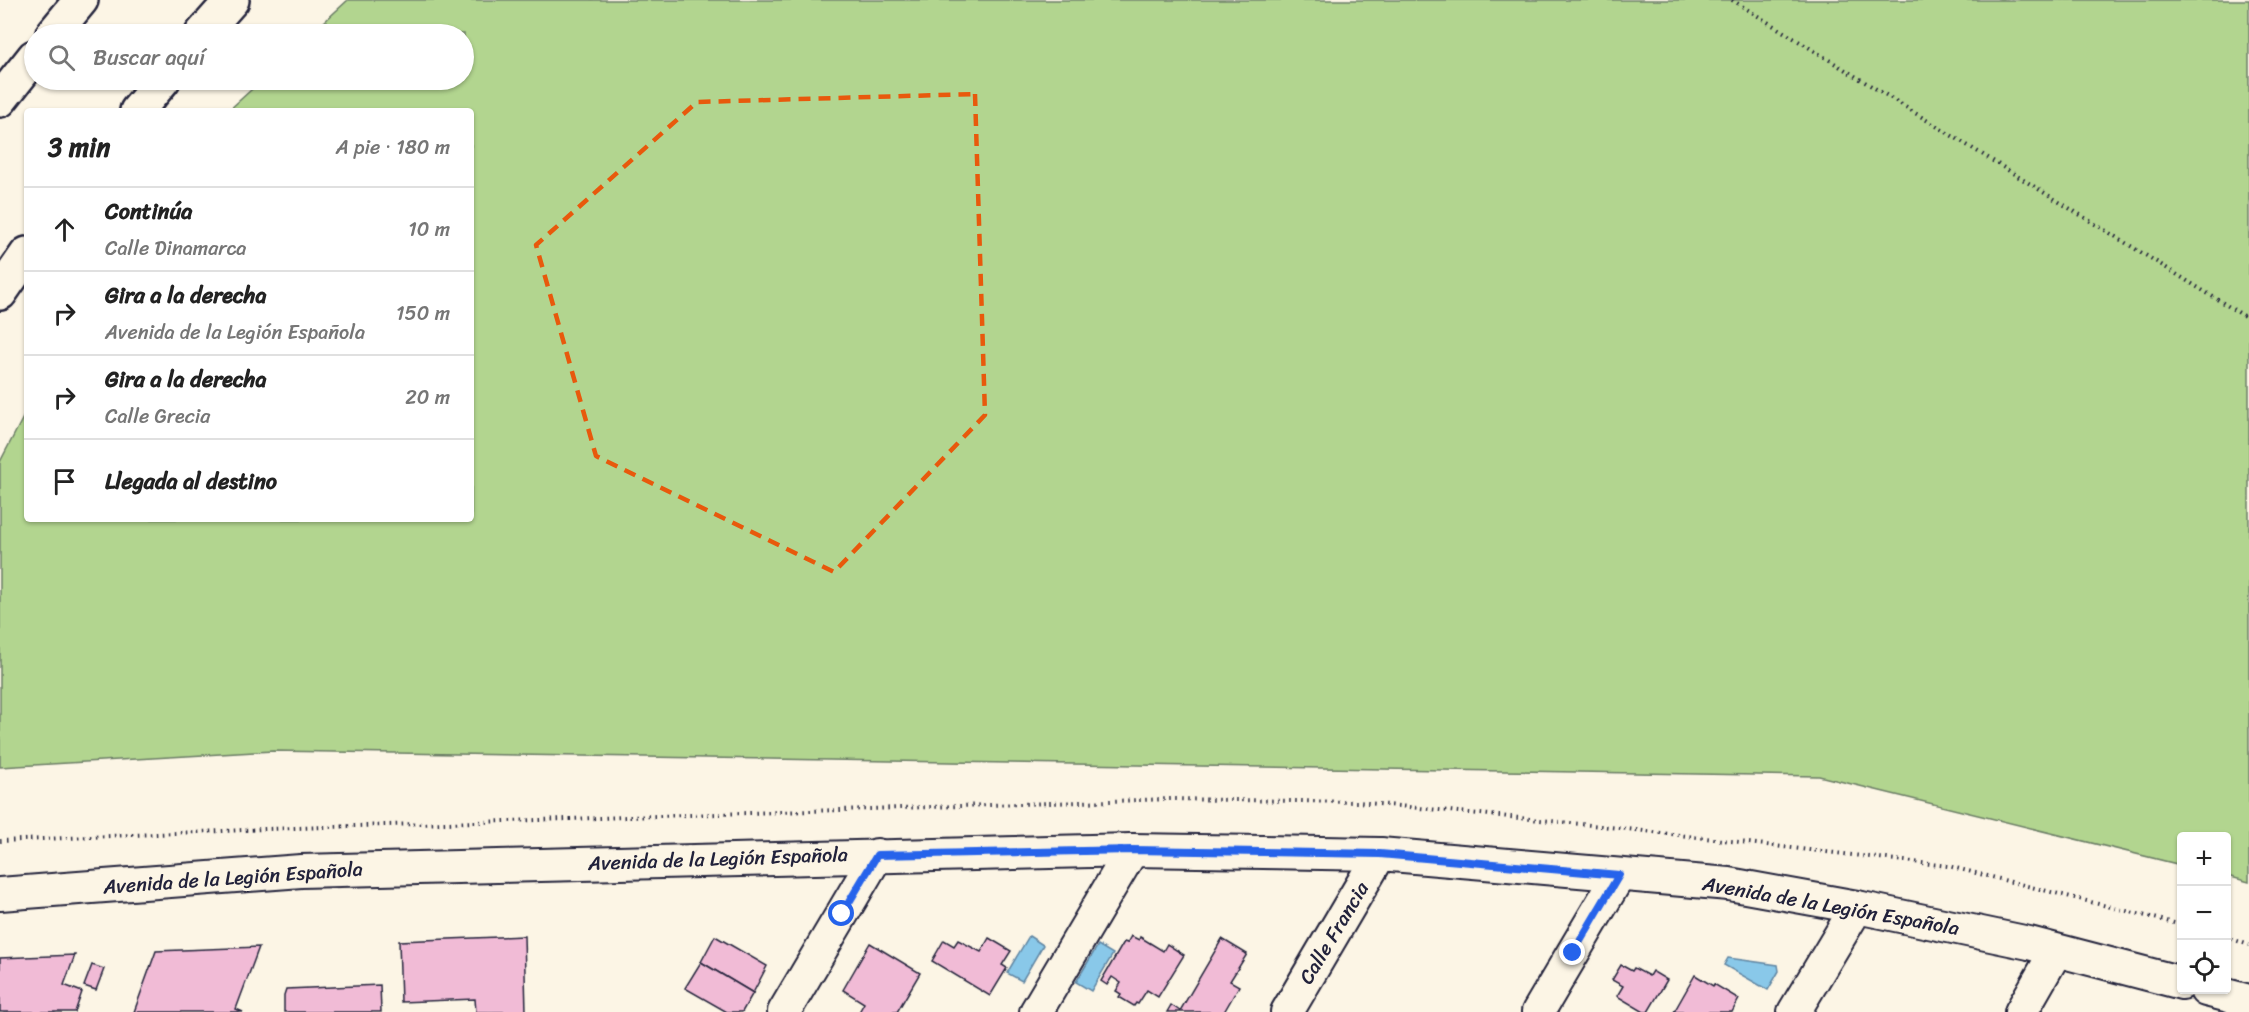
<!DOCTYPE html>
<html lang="es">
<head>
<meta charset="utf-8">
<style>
  body { margin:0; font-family:Sriracha,sans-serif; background:#f6f6f6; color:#222 }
  .controls { position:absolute; right:18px; bottom:18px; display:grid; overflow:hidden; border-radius:6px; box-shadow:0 2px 4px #0004 }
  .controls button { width:54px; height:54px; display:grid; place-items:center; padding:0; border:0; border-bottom:2px solid #e0e0e0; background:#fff; color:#222; font:30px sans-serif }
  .stop { position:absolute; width:18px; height:18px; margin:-14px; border:4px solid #2563eb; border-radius:50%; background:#fff }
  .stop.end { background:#2563eb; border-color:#fff; box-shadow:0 2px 6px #0008 }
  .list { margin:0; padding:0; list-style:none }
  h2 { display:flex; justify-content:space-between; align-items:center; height:78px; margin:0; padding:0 24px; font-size:26px }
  h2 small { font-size:20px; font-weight:400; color:#767676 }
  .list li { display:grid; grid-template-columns:39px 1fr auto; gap:18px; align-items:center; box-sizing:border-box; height:84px; padding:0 24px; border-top:2px solid #e0e0e0 }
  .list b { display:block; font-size:22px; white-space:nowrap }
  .list p { margin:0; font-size:20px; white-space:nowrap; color:#767676 }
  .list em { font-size:20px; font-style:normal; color:#767676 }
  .icon { flex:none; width:33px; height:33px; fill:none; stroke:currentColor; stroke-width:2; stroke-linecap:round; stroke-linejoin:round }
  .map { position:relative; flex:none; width:2249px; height:1012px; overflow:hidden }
  .search { position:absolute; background:#fff; box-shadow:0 2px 4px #0004; left:24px; top:24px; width:450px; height:66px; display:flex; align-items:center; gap:15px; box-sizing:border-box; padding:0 21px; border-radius:33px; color:#767676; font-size:22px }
  .panel { position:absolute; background:#fff; box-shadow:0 2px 4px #0004; left:24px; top:108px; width:450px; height:414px; border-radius:6px }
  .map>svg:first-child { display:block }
  .green { fill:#b2d58f; stroke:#6a7c65; stroke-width:1.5 }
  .water { fill:#89c8e9; stroke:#6086a3; stroke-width:1.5 }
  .building { fill:#f1bbd6; stroke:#22223b; stroke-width:1.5 }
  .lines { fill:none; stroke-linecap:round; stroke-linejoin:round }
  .street-casing { stroke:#22223b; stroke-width:36 }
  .secondary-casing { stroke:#22223b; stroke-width:38 }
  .path { stroke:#22223b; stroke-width:4; stroke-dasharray:1.5 4.5; stroke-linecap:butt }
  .street { stroke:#fcf5e5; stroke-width:32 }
  .secondary { stroke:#fcf5e5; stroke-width:33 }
  .route { stroke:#2563eb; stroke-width:8 }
  .marked { fill:none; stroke:#e8590c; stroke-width:4.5; stroke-dasharray:12 8; stroke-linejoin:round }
  .labels { text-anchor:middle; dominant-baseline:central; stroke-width:6; stroke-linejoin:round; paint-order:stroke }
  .street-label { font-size:20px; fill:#22223b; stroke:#fcf5e5 }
</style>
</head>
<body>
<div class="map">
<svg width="2249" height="1012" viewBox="0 0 2249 1012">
  <rect width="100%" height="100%" fill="#fcf5e5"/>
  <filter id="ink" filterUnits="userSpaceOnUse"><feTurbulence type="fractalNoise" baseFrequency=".0167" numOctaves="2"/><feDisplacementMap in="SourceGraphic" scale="12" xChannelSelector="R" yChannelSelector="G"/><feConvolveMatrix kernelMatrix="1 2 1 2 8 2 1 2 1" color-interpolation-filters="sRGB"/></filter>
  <g filter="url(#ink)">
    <path class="green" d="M348,0H2249V882L2227,876L2226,836H2182L2181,865L1819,776L273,751L0,767V462L27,410V519H471V111H228L262,80H464V34H311Z"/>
    <g class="water">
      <path d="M1029,936L1043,945L1022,981L1007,973Z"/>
      <path d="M1098,945L1113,954L1091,991L1076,982Z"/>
      <path d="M1728,958L1778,965L1779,971L1768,990L1724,965Z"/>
    </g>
    <g class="building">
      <path d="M524,936L526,1012H476L475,999L401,1002L399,941Z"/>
      <path d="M715,936L767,966L753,993L701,962Z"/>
      <path d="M1131,936L1139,940L1140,937L1163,951L1167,944L1184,955L1158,997L1147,990L1138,1004L1136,1003L1134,1006L1119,997L1121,994L1116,991L1121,983L1112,977L1107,985L1101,981L1124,942L1127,943Z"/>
      <path d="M989,938L1011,951L1002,965L1007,968L990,996L932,961L944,940L954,946L958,940L981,952Z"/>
      <path d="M1222,939L1247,954L1230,981L1239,986L1224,1012H1167L1171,1005L1180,1011Z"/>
      <path d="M870,943L920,973L897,1012H859L864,1003L843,990Z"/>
      <path d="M259,947L236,1009L243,1012H134L156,951Z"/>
      <path d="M75,955L64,985L82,992L75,1012H0V958Z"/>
      <path d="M701,962L753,993L742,1012H727L685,988Z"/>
      <path d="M92,965L104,969L96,990L84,986Z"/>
      <path d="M1621,965L1632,971L1634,968L1649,976L1652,971L1667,980L1648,1012H1644L1617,996L1623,986L1612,980Z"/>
      <path d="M1695,975L1713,986L1714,984L1739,999L1732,1012H1674Z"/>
      <path d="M380,985L381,1012H284V995L286,989Z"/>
    </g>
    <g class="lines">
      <defs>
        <g id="street">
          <path d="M0,894L301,871L1132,850L1380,854L1729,884L1857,907L2029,943L2182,983"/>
          <path d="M2206,990L2249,1001"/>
          <path d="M784,1012L877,855"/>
          <path d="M1036,1012L1132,850"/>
          <path d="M1287,1012L1380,854"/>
          <path d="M1538,1012L1619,875"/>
          <path d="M1794,1012L1857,907"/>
          <path d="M2021,1012L2056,951"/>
        </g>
        <g id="secondary">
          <path d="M53,34L81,0"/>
          <path d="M202,34L232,0"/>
          <path d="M0,100L34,57"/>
          <path d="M137,111L163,80"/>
          <path d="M0,293L27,254"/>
        </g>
      </defs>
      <use href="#street" class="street-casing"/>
      <use href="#secondary" class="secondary-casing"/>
      <g class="path">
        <path d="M1732,0L2249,319"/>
        <path d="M0,841L266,829L1171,799L1358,802L1601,826L1948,866L2182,925"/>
        <path d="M2226,937L2249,945"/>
      </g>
      <use href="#street" class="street"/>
      <use href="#secondary" class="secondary"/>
    </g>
  </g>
  <g class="lines" filter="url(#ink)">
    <path class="route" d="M842,914L877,855L1132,850L1380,854L1619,875L1573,953"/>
  </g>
  <path class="marked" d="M975,94L985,415L834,572L596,456L536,245L697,102Z"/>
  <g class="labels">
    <g class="street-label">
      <text transform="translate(718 859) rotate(-2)">Avenida de la Legión Española</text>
      <text transform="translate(233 878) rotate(-4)">Avenida de la Legión Española</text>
      <text transform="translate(1831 906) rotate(10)">Avenida de la Legión Española</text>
      <text transform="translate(1334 933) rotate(-59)">Calle Francia</text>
    </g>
  </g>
</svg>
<div class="controls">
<button>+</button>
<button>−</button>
<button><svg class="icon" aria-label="locate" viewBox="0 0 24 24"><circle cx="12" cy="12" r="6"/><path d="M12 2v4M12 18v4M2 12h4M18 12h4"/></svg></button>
</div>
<div class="stop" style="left:842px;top:914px"></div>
<div class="stop end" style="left:1573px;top:953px"></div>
<div class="search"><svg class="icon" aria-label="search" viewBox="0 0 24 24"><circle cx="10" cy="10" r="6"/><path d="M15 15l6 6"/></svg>Buscar aquí</div>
<section class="panel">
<h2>3 min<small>A pie · 180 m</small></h2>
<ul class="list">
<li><svg class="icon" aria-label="ahead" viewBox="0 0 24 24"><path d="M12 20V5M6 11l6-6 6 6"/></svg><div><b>Continúa</b><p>Calle Dinamarca</p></div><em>10 m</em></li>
<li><svg class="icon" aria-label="right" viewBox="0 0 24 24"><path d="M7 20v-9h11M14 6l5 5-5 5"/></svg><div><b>Gira a la derecha</b><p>Avenida de la Legión Española</p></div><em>150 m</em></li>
<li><svg class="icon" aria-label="right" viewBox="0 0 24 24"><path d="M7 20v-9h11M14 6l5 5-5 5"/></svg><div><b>Gira a la derecha</b><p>Calle Grecia</p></div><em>20 m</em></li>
<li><svg class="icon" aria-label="arrive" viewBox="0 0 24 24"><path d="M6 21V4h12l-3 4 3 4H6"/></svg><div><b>Llegada al destino</b></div></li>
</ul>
</section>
</div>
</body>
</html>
